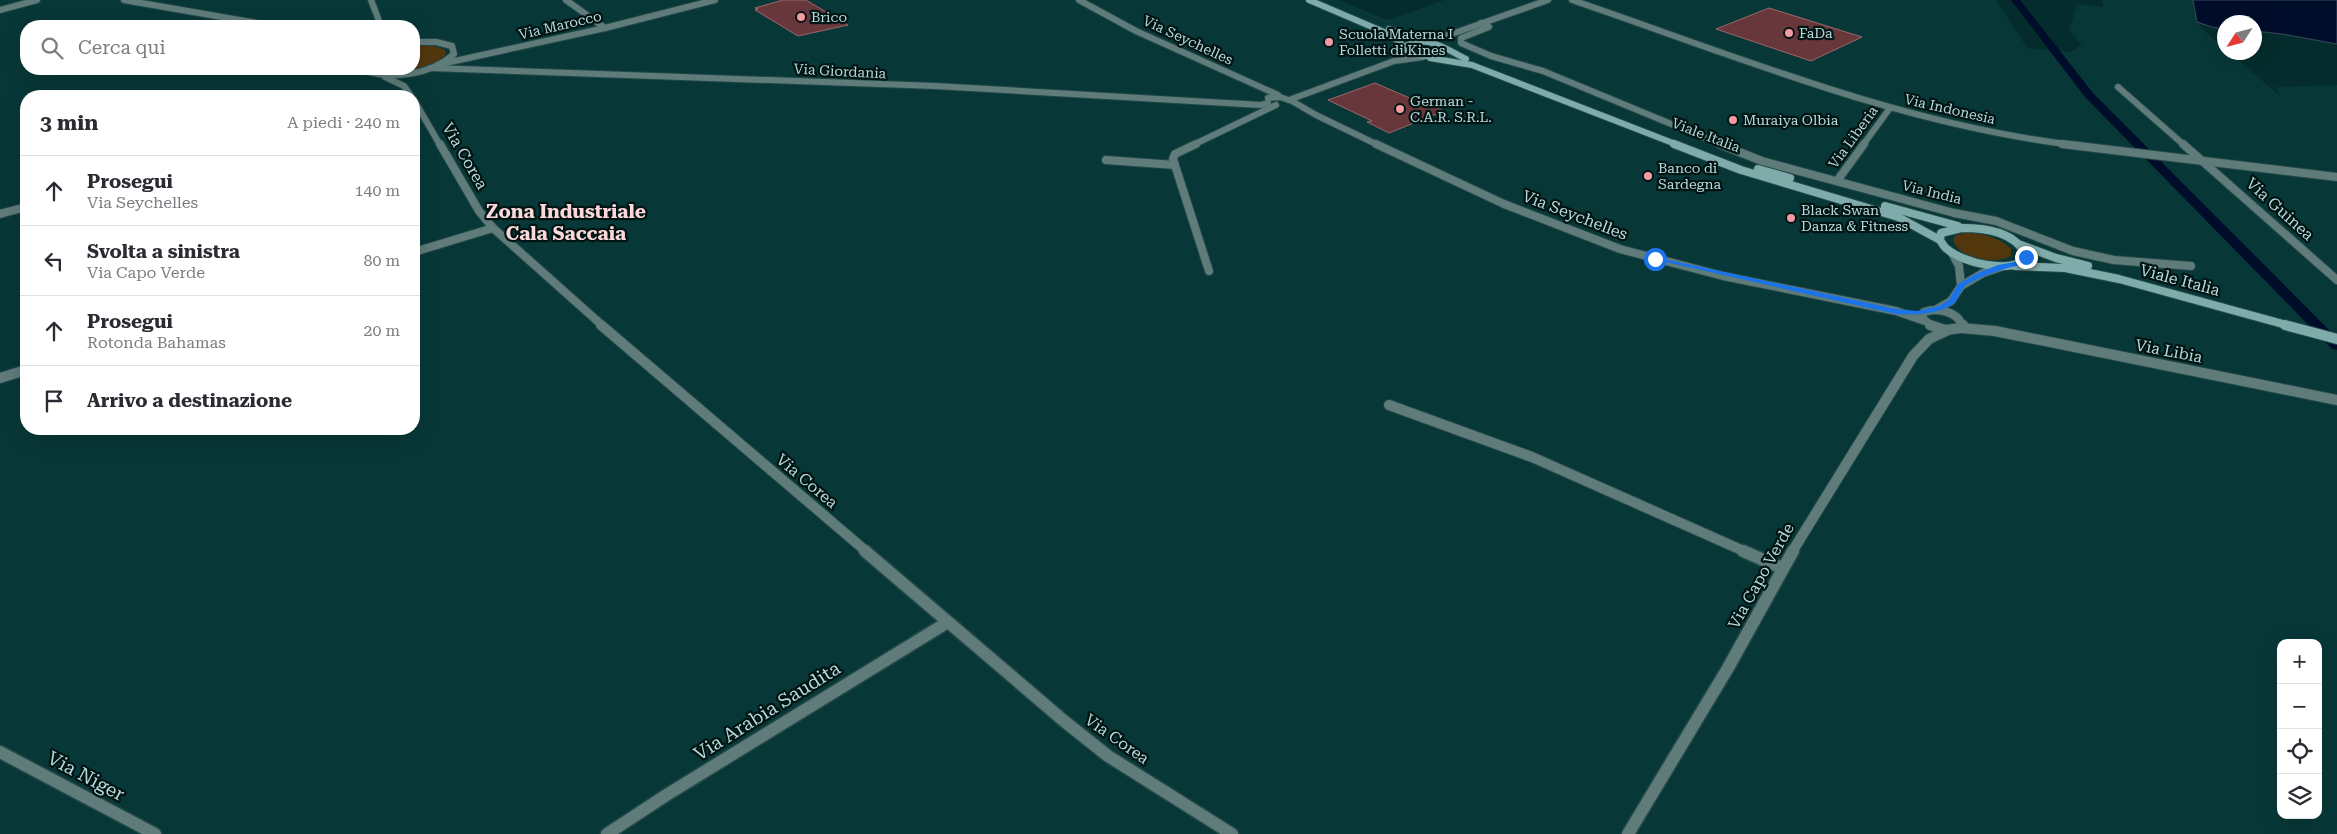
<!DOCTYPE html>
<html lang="it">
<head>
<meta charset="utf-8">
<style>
  body { margin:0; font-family:"Roboto Serif",serif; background:#f7f7f7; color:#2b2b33 }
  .controls { position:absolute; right:15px; bottom:15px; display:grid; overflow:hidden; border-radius:10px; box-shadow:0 5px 20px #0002 }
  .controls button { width:45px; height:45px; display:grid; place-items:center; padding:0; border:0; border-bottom:1px solid #e1e1e2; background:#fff; color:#2b2b33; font:25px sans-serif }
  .compass { position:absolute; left:2217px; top:15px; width:45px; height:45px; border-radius:50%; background:#fff; box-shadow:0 5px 20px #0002; rotate:234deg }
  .stop { position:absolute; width:15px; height:15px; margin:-11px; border:4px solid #1a73e8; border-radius:50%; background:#fff }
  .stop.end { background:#1a73e8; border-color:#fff; box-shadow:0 1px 5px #0008 }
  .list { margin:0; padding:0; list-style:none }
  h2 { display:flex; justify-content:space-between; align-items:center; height:65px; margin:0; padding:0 20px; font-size:21px }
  h2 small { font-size:16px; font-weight:400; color:#7c7c81 }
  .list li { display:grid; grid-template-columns:32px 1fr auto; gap:15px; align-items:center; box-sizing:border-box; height:70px; padding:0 20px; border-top:1px solid #e1e1e2 }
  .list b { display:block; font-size:19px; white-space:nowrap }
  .list p { margin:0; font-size:16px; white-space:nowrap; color:#7c7c81 }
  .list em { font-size:16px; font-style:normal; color:#7c7c81 }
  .icon { flex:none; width:28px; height:28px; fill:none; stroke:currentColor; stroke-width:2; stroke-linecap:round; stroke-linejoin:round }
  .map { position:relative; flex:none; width:2337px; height:834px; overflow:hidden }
  .search { position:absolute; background:#fff; box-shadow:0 5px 20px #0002; left:20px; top:20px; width:400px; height:55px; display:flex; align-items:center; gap:12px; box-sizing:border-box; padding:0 18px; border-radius:20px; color:#7c7c81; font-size:19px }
  .panel { position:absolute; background:#fff; box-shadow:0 5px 20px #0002; left:20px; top:90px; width:400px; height:345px; border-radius:20px }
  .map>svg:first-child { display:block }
  .built { fill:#083737; fill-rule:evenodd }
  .green { fill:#52370d }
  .water { fill:#000d2a; stroke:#374a5e }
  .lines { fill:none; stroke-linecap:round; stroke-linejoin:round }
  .canal { fill:#000d2a; fill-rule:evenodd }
  .building { fill:#68373b; stroke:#9c666a }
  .minor-far3-casing { stroke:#224848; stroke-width:8 }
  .minor-far2-casing { stroke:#224848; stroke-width:10 }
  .minor-far1-casing { stroke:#224848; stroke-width:12 }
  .minor-casing { stroke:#224848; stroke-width:15 }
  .tertiary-far3-casing { stroke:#224848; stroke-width:8 }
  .tertiary-far2-casing { stroke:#224848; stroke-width:10 }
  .tertiary-far1-casing { stroke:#224848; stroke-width:12 }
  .tertiary-casing { stroke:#224848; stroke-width:15 }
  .secondary-far2-casing { stroke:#224848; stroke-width:8 }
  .secondary-far1-casing { stroke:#224848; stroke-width:10 }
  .secondary-casing { stroke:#224848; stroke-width:12 }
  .minor-far3 { stroke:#5f7b7a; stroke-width:6 }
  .minor-far2 { stroke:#5f7b7a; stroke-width:8 }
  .minor-far1 { stroke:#5f7b7a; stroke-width:10 }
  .minor { stroke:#5f7b7a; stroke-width:12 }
  .tertiary-far3 { stroke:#5f7b7a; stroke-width:6 }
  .tertiary-far2 { stroke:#5f7b7a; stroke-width:8 }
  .tertiary-far1 { stroke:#5f7b7a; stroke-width:10 }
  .tertiary { stroke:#5f7b7a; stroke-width:12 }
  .secondary-far2 { stroke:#7fabaa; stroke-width:6 }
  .secondary-far1 { stroke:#7fabaa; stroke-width:8 }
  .secondary { stroke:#7fabaa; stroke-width:10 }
  .route { fill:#1a73e8 }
  .poi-dot { fill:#f49aa2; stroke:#001414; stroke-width:2 }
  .labels { text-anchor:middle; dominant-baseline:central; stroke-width:4.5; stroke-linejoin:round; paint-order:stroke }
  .far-poi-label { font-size:14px; fill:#b8d9d8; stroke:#001414; text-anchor:start }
  .far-street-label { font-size:14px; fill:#b8d9d8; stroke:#001414 }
  .street-label { font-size:16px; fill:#b8d9d8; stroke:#001414 }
  .quarter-label { font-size:19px; font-weight:bold; fill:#fcd8da; stroke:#001414 }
  .near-street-label { font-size:19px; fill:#b8d9d8; stroke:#001414 }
</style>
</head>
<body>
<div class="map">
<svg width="2337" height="834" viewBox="0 0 2337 834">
  <rect width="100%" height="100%" fill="#052c2c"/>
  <path class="built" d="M0,0H1338L1388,20L1445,0H1996L2027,48L2069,52L2082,45L2069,31L2077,4L2103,7L2102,0H2193L2197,22L2202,29L2224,48V52L2230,53L2280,96L2276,87L2337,85V834H0ZM26,26H414V69H26ZM26,96H414V429H26ZM2281,643H2318V815H2281Z"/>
  <g class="green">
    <path d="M414,45H431L445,50L446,54C431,71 394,77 374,69H414Z"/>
    <path d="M1965,233C1981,233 1999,237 2011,249V256C1995,265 1959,259 1953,240L1956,235Z"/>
  </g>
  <path class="water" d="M2193,0H2337V44L2282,34L2255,31L2254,22H2224V29L2212,27L2197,22Z"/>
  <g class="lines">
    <path class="canal" d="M2011,0H2020L2093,93L2337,338V350L2332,349L2085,97Z"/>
  </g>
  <g class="building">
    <path d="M783,0H806L848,25L798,36L755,10L758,9L755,8Z"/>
    <path d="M1769,8L1862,37L1811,61L1716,29Z"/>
    <path d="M1375,83L1419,102L1421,101L1444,111L1389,133L1367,122L1372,121L1328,100Z"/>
  </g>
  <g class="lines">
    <defs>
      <g id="minor-far3">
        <path d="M371,0L381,26"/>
        <path d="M566,0L605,28"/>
        <path d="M1079,0L1136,31L1278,95"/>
        <path d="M1572,0C1736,56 1899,124 2073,145"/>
        <path d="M0,10L37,0"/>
        <path d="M1481,23L1489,27L1461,38V43L1491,56L1543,71L1722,145"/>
        <path d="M1425,41L1449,35L1548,0"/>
        <path d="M441,64L605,28L715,0"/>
        <path d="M430,68L935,86L1261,105L1268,103"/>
        <path d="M2118,87L2184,145"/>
        <path d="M1268,98L1280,97L1292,101L1316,115L1378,145"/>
        <path d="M1289,100L1394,61L1423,57"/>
        <path d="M1193,145L1276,105"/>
        <path d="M1863,145L1890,108"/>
      </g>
      <g id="minor-far2">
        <path d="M1196,144L1175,154L1173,159L1209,271"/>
        <path d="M1376,144L1504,204L1620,249L1723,276L1896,311L1925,321"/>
        <path d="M1719,144L1762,161L1954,213L1996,221L2073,251L2114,260L2191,266"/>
        <path d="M2062,144L2337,177"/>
        <path d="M2183,144L2337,280"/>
        <path d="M1106,160L1175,165"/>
        <path d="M1837,181L1864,144"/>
        <path d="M0,214L26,207"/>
      </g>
      <g id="minor-far1">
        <path d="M1961,328L1995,331L2337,400"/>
        <path d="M1389,405L1532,457L1746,552"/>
      </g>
      <g id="minor">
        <path d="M1743,551L1782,568"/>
        <path d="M0,752L155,834"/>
        <path d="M607,834L668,794L948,622"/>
      </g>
      <g id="tertiary-far3">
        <path d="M124,0L274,26"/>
        <path d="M361,69C391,81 430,75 454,54L452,46L436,42H414"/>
        <path d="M385,77L404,86L411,96"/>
        <path d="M414,100L440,145"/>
      </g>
      <g id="tertiary-far2">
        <path d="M440,144L479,211L493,228L603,326"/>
        <path d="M414,252L493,228"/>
        <path d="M1952,253L1959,266L1961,286"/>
        <path d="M1935,310L1951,301L1961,286L1983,273L2001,267"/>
        <path d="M1932,326L1922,318L1924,312C1937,307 1959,312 1962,326"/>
      </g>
      <g id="tertiary-far1">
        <path d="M601,325L867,552"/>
        <path d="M1930,325L1945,330L1961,328L1963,325"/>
        <path d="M0,378L26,370"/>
        <path d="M1792,552L1913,356L1929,339L1948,330"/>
      </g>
      <g id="tertiary">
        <path d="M865,551L1064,721L1108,756L1232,834"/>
        <path d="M1628,834L1728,668L1793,551"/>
      </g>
      <g id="secondary-far2">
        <path d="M1309,0L1384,32L1400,42L1405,51L1410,54L1435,57"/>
        <path d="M1389,29L1419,41"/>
        <path d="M1404,47C1426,33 1446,49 1466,59"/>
        <path d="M1430,58L1472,65L1678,145"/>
      </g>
      <g id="secondary-far1">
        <path d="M1674,144L1741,170L1898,217L1940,240"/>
        <path d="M1758,169L1790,178"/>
        <path d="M1885,206L1958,226"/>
        <path d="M1962,228C1987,228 2016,232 2027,257C2012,275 1963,263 1947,249C1944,247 1942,243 1940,240L1941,233Z"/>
        <path d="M2021,245L2056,258L2088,266"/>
        <path d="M2015,266L2065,268L2119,279L2290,326"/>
      </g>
      <path id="secondary" d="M2285,325L2337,339"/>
    </defs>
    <use href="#minor-far3" class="minor-far3-casing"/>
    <use href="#minor-far2" class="minor-far2-casing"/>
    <use href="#minor-far1" class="minor-far1-casing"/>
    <use href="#minor" class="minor-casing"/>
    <use href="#tertiary-far3" class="tertiary-far3-casing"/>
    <use href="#tertiary-far2" class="tertiary-far2-casing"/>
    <use href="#tertiary-far1" class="tertiary-far1-casing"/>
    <use href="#tertiary" class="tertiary-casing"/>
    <use href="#secondary-far2" class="secondary-far2-casing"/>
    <use href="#secondary-far1" class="secondary-far1-casing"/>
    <use href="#secondary" class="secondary-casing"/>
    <use href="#minor-far3" class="minor-far3"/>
    <use href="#minor-far2" class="minor-far2"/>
    <use href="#minor-far1" class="minor-far1"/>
    <use href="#minor" class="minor"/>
    <use href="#tertiary-far3" class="tertiary-far3"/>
    <use href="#tertiary-far2" class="tertiary-far2"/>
    <use href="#tertiary-far1" class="tertiary-far1"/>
    <use href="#tertiary" class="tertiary"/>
    <use href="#secondary-far2" class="secondary-far2"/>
    <use href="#secondary-far1" class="secondary-far1"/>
    <use href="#secondary" class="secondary"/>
  </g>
  <path class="route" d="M2026,255L2030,257L2024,264C2003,269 1985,274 1966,285C1960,290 1959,299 1953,304C1937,315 1914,315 1896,314L1652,259L1655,257L1896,309L1917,311L1939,306L1949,300L1958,284L1980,272L1998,265L2020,261Z"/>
  <g class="poi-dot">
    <circle cx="801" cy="17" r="5"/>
    <circle cx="1789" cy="33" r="5"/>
    <circle cx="1329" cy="42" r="5"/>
    <circle cx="1400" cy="109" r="5"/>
    <circle cx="1733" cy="120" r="5"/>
    <circle cx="1648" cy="176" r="5"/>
    <circle cx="1791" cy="218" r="5"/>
  </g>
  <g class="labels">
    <g class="far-poi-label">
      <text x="811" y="17">Brico</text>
      <text x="1799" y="33">FaDa</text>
      <text x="1339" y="34">Scuola Materna I<tspan x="1339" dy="16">Folletti di Kines</tspan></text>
      <text x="1410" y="101">German -<tspan x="1410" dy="16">C.A.R. S.R.L.</tspan></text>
      <text x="1743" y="120">Muraiya Olbia</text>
      <text x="1658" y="168">Banco di<tspan x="1658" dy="16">Sardegna</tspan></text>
      <text x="1801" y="210">Black Swan<tspan x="1801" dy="16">Danza &amp; Fitness</tspan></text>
    </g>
    <g class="far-street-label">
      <text transform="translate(560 25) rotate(-13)">Via Marocco</text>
      <text transform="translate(1188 40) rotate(25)">Via Seychelles</text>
      <text transform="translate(840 71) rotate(3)">Via Giordania</text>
      <text transform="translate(1950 109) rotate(13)">Via Indonesia</text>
      <text transform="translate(1706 135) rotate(21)">Viale Italia</text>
      <text transform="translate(1853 137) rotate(-54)">Via Liberia</text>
      <text transform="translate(1932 192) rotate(14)">Via India</text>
    </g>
    <g class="street-label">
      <text transform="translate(465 156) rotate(60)">Via Corea</text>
      <text transform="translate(2280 209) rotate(42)">Via Guinea</text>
      <text transform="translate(1575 215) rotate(21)">Via Seychelles</text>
      <text transform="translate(2180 280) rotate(15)">Viale Italia</text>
      <text transform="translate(2169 351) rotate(11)">Via Libia</text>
      <text transform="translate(807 481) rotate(40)">Via Corea</text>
      <text transform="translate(1761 576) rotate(-61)">Via Capo Verde</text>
      <text transform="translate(1117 739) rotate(35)">Via Corea</text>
    </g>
    <g class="quarter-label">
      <text x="566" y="211">Zona Industriale<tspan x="566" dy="22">Cala Saccaia</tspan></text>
    </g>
    <g class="near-street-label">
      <text transform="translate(767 711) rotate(-32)">Via Arabia Saudita</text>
      <text transform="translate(86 776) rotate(28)">Via Niger</text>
    </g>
  </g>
</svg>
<div class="controls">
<button>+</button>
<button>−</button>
<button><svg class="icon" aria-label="locate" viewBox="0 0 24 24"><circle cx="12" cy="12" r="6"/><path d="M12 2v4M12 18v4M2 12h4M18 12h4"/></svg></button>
<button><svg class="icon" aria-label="layers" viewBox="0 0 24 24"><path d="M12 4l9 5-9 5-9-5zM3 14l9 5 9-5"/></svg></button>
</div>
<svg class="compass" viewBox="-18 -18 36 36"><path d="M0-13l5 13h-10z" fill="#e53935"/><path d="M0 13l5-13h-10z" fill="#7c7c81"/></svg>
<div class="stop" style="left:1655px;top:259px"></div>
<div class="stop end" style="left:2026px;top:257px"></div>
<div class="search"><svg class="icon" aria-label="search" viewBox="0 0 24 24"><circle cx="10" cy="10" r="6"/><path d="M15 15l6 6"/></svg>Cerca qui</div>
<section class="panel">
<h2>3 min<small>A piedi · 240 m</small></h2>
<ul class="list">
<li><svg class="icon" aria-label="ahead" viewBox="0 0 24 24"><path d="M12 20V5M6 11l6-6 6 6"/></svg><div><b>Prosegui</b><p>Via Seychelles</p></div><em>140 m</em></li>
<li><svg class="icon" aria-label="left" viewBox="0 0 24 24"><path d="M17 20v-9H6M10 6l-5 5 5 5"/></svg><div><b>Svolta a sinistra</b><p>Via Capo Verde</p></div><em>80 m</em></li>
<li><svg class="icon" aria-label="ahead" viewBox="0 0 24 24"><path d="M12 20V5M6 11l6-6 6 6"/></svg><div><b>Prosegui</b><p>Rotonda Bahamas</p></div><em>20 m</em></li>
<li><svg class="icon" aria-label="arrive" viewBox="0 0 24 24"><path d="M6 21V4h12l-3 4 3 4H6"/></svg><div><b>Arrivo a destinazione</b></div></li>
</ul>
</section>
</div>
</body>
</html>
